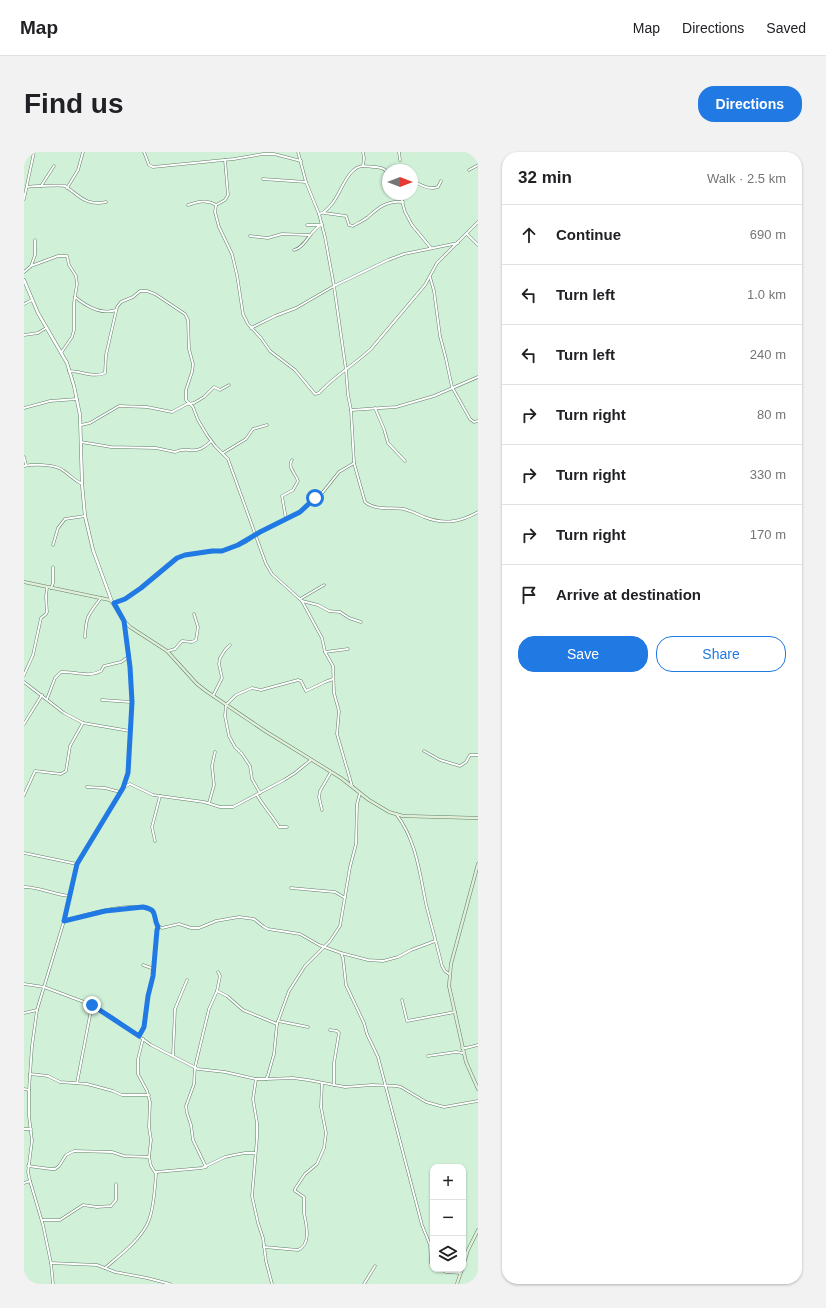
<!DOCTYPE html>
<html lang="en">
<head>
<meta charset="utf-8">
<style>
  body { margin:0; font-family:Helvetica,sans-serif; background:#f2f2f2; color:#202124 }
  .controls { position:absolute; right:12px; bottom:12px; display:grid; overflow:hidden; border-radius:8px; box-shadow:0 1px 3px #0004 }
  .controls button { width:36px; height:36px; display:grid; place-items:center; padding:0; border:0; border-bottom:1px solid #e0e0e0; background:#fff; color:#202124; font:20px sans-serif }
  .compass { position:absolute; left:358px; top:12px; width:36px; height:36px; border-radius:50%; background:#fff; box-shadow:0 1px 3px #0004; rotate:90deg }
  .stop { position:absolute; width:12px; height:12px; margin:-9px; border:3px solid #2179e3; border-radius:50%; background:#fff }
  .stop.end { background:#2179e3; border-color:#fff; box-shadow:0 1px 4px #0008 }
  .list { margin:0; padding:0; list-style:none }
  h2 { display:flex; justify-content:space-between; align-items:center; height:52px; margin:0; padding:0 16px; font-size:17px }
  h2 small { font-size:13px; font-weight:400; color:#757577 }
  .list li { display:grid; grid-template-columns:26px 1fr auto; gap:12px; align-items:center; box-sizing:border-box; height:60px; padding:0 16px; border-top:1px solid #e0e0e0 }
  .list b { display:block; font-size:15px; white-space:nowrap }
  .list em { font-size:13px; font-style:normal; color:#757577 }
  .actions { display:flex; gap:8px; padding:12px 16px }
  .actions a { flex:1; padding:9px 0; border:1px solid #2179e3; border-radius:16px; text-align:center; font-size:14px; color:#2179e3 }
  .actions .main { background:#2179e3; color:#fff }
  .icon { flex:none; width:22px; height:22px; fill:none; stroke:currentColor; stroke-width:2; stroke-linecap:round; stroke-linejoin:round }
  .map { position:relative; flex:none; width:454px; height:1132px; overflow:hidden; border-radius:16px }
  header { display:flex; align-items:center; gap:24px; box-sizing:border-box; height:56px; padding:0 20px; background:#fff; border-bottom:1px solid #e0e0e0 }
  header strong { font-size:19px }
  nav { display:flex; gap:22px; margin-inline-start:auto; font-size:14px }
  .intro { display:flex; align-items:center; justify-content:space-between; box-sizing:border-box; height:96px; padding:0 24px }
  h1 { margin:0; font-size:28px }
  .button { padding:10px 18px; border-radius:16px; background:#2179e3; color:#fff; font-size:14px; font-weight:700 }
  main { display:flex; gap:24px; padding:0 24px }
  aside { flex:1; background:#fff; border-radius:16px; box-shadow:0 1px 3px #0004 }
  .map>svg:first-child { display:block }
  .lines { fill:none; stroke-linecap:round; stroke-linejoin:round }
  .minor-casing { stroke:#627f69; stroke-width:3 }
  .tertiary-casing { stroke:#627f69; stroke-width:3.5 }
  .secondary-casing { stroke:#627f69; stroke-width:3.5 }
  .minor { stroke:#fff; stroke-width:2 }
  .tertiary { stroke:#fff; stroke-width:2.5 }
  .secondary { stroke:#e2efd8; stroke-width:2.5 }
  .route { stroke:#2179e3; stroke-width:5 }
</style>
</head>
<body>
<header>
<strong>Map</strong>
<nav><a>Map</a><a>Directions</a><a>Saved</a></nav>
</header>
<div class="intro"><h1>Find us</h1><a class="button">Directions</a></div>
<main>
<div class="map">
<svg width="454" height="1132" viewBox="0 0 454 1132">
  <rect width="100%" height="100%" fill="#d0f0d7"/>
  <g class="lines">
    <defs>
      <g id="minor">
        <path d="M120,0L125,13L129,15L210,7L239,2H250L277,9"/>
        <path d="M274,0L282,30L295,62L301,85L310,134L322,218L324,243L327,258L330,311L341,350C352,359 368,355 380,357C387,359 394,362 400,365C421,373 436,370 454,360"/>
        <path d="M339,0L340,6L339,14"/>
        <path d="M375,0L376,8"/>
        <path d="M201,8L204,43L201,48L192,53L191,60L195,75L208,102L213,123L219,162L224,172L237,186L246,199L271,218L291,242L295,241C310,224 330,213 347,197L401,133L413,111L454,70"/>
        <path d="M445,18L454,13"/>
        <path d="M239,27L282,30"/>
        <path d="M388,28C397,33 404,38 414,35L417,29"/>
        <path d="M17,34L30,14"/>
        <path d="M3,35C7,34 38,33 41,34C43,35 46,38 48,39C60,49 67,53 82,50"/>
        <path d="M43,36L54,18L59,0"/>
        <path d="M376,42L381,60L388,73L407,96"/>
        <path d="M0,47L10,0"/>
        <path d="M164,53C174,50 182,47 192,53"/>
        <path d="M300,61L322,64L325,73L329,74C334,71 339,69 344,65C354,56 363,48 379,50"/>
        <path d="M295,62C301,61 303,57 307,53C317,42 323,15 339,14C343,14 348,15 352,15C358,16 361,16 364,22"/>
        <path d="M283,73H295"/>
        <path d="M443,82L454,93"/>
        <path d="M226,84L244,86L258,82L285,83"/>
        <path d="M270,98C281,96 287,77 298,72"/>
        <path d="M7,114L11,103V88"/>
        <path d="M0,120L7,114L34,104H43L45,113L52,124L53,132L50,151V178L48,185L37,201"/>
        <path d="M406,125L410,139L416,184L422,207L428,235L446,267L450,270L454,269"/>
        <path d="M51,145C62,154 78,163 92,158"/>
        <path d="M0,152L8,148"/>
        <path d="M227,176L251,164L272,156L310,134L364,108L380,102L434,91"/>
        <path d="M0,183L14,181L22,176"/>
        <path d="M45,219C57,219 70,226 81,221L82,203L93,155L97,150L109,145L116,139H123L131,142L161,162L164,168L165,197L169,212L168,220L162,238V248L169,255L174,268L183,283L191,294L204,307L242,412L248,422L278,449L298,486L301,500L309,514L310,541L315,559L313,582L328,634"/>
        <path d="M0,256L26,249L53,247"/>
        <path d="M351,256L360,277L364,291L381,309"/>
        <path d="M327,258L372,255L410,244L454,225"/>
        <path d="M57,273L66,271L95,254L123,255L148,260L163,252L170,251L180,245L190,235L196,238L205,233"/>
        <path d="M57,290L87,295L132,296L151,300C166,293 170,306 187,289"/>
        <path d="M199,301L222,287L229,277L243,273"/>
        <path d="M0,305L2,313"/>
        <path d="M0,314C10,312 32,312 40,319C47,324 50,328 58,332"/>
        <path d="M262,367L258,344L269,338L274,329C272,322 263,315 268,308"/>
        <path d="M29,393L34,376L41,367L61,364"/>
        <path d="M27,436L29,431V415"/>
        <path d="M276,447L300,433"/>
        <path d="M278,449L294,453L305,459L316,460L325,466L337,470"/>
        <path d="M90,453L91,450L101,447L117,436L153,406L161,403L202,398L222,390L236,380L276,360L299,340L315,320L330,311"/>
        <path d="M61,485C62,464 64,463 77,446"/>
        <path d="M144,499L151,497L158,489L168,490L172,488L174,475L170,462"/>
        <path d="M301,500L324,497"/>
        <path d="M0,523L9,503L17,466L22,462L23,460L22,445L23,435"/>
        <path d="M0,530L40,561L59,571L106,579"/>
        <path d="M189,544L198,526L195,512L196,506L201,498L206,493"/>
        <path d="M23,547L31,526L37,520C50,519 64,526 77,519L80,514L97,510L104,505"/>
        <path d="M78,548L107,550"/>
        <path d="M0,572L18,543"/>
        <path d="M400,599L416,608L436,614L442,610L446,603H454"/>
        <path d="M63,635L81,636L96,640"/>
        <path d="M100,635L106,632L129,643L180,650L196,655H209L260,628L271,621L287,608"/>
        <path d="M236,641L228,627L226,614L218,602L211,595L205,584L201,564L202,553L212,543L228,536L237,538L274,528L277,529L282,539L301,530L309,527"/>
        <path d="M0,643L11,619L37,622L42,619L46,594L59,571"/>
        <path d="M233,643C239,654 248,663 255,675H263"/>
        <path d="M185,651L190,633L188,614L191,600"/>
        <path d="M298,658L295,645L296,639L307,620"/>
        <path d="M372,662C392,687 396,722 402,752C407,772 413,793 418,814L421,819L425,822"/>
        <path d="M131,689L128,675L136,644"/>
        <path d="M0,701L53,712"/>
        <path d="M0,735C16,735 30,743 46,744"/>
        <path d="M267,736L311,740L321,746"/>
        <path d="M40,769C61,763 108,748 128,758L131,764L133,773L138,776L155,772L167,776H175L192,769L215,765L230,767L240,775L244,777L276,782L295,793L317,801L319,806L322,833L340,871L343,882L354,905L398,1073L406,1093L407,1111L409,1114"/>
        <path d="M317,801L344,808L359,809L374,805L387,798L411,789"/>
        <path d="M119,813L130,817"/>
        <path d="M194,820L196,824L193,839L203,844L219,858L253,872"/>
        <path d="M0,832L20,835L68,853L88,865L127,893L174,917L201,920L232,927"/>
        <path d="M378,848L383,869L431,860"/>
        <path d="M0,861L13,858"/>
        <path d="M254,869L284,875"/>
        <path d="M306,878L313,879L315,881L310,911V933"/>
        <path d="M115,884L120,875L124,845L129,824L133,778L134,775"/>
        <path d="M438,896H442L454,893"/>
        <path d="M149,904L151,857L163,828"/>
        <path d="M404,904L432,900L439,901"/>
        <path d="M6,922L24,924L36,930L63,932L89,939L98,943H125"/>
        <path d="M242,927L269,926L284,928L321,935L348,933L372,934L377,935L402,950L420,955L454,949"/>
        <path d="M53,931L68,853"/>
        <path d="M0,937L5,938"/>
        <path d="M0,977H7"/>
        <path d="M4,1014L27,1017H31L35,1014L42,1003L50,999L88,1000L100,1004L125,1005"/>
        <path d="M182,1015L169,988L167,973L163,961L162,954L170,932L171,915L185,857L193,839"/>
        <path d="M132,1020L178,1016L201,1005L210,1003L221,1001H231"/>
        <path d="M0,1031L6,1029"/>
        <path d="M18,1068H36L59,1053L73,1055L87,1054L92,1048V1032"/>
        <path d="M240,1095L274,1098C288,1092 282,1072 280,1061C280,1055 280,1050 280,1045L271,1039V1037L281,1022L293,1012L300,996L302,981L297,955L298,931"/>
        <path d="M27,1111L73,1113L91,1120L123,1126L146,1132"/>
        <path d="M81,1116C96,1103 118,1087 125,1068C130,1055 131,1035 132,1022L127,1014L125,1005L127,988L125,975L126,950L123,939L114,922V907L119,887"/>
        <path d="M416,1117L422,1120L437,1121"/>
        <path d="M29,1132L27,1111L19,1073L6,1029L4,1020L8,989L5,964V938L8,894L13,858L40,769L53,713L99,636L104,621L108,542L106,515L100,470"/>
        <path d="M248,1132L242,1109L239,1086L234,1071L228,1044L233,986V971L229,947L232,927H242L244,923L250,902L253,872L265,839L281,814L306,789L316,774L326,715L332,692L333,652L336,641"/>
        <path d="M340,1132L351,1114"/>
        <path d="M447,1132L454,1129"/>
      </g>
      <path id="tertiary" d="M0,128L14,161L43,211L50,234L56,263L58,332L61,364L69,398L88,450"/>
      <g id="secondary">
        <path d="M0,430L86,448L88,450L100,469L106,475L143,499L173,532L182,539L241,579L317,626L345,648L365,660L379,664L454,666"/>
        <path d="M454,712L427,812L425,834L442,910L454,937"/>
        <path d="M439,1114L444,1098L454,1078"/>
        <path d="M433,1132L438,1117"/>
      </g>
    </defs>
    <use href="#minor" class="minor-casing"/>
    <use href="#tertiary" class="tertiary-casing"/>
    <use href="#secondary" class="secondary-casing"/>
    <use href="#minor" class="minor"/>
    <use href="#tertiary" class="tertiary"/>
    <use href="#secondary" class="secondary"/>
  </g>
  <g class="lines">
    <path class="route" d="M68,853L115,884L120,875L124,844L129,824L133,778L134,775C128,764 135,758 119,755L81,759L40,769L53,712L99,636L104,621L108,550L106,515L100,469L90,451L101,447L117,436L153,406L161,403L188,399H198L214,393L236,380L276,360L291,346"/>
  </g>
</svg>
<div class="controls">
<button>+</button>
<button>−</button>
<button><svg class="icon" aria-label="layers" viewBox="0 0 24 24"><path d="M12 4l9 5-9 5-9-5zM3 14l9 5 9-5"/></svg></button>
</div>
<svg class="compass" viewBox="-18 -18 36 36"><path d="M0-13l5 13h-10z" fill="#e53935"/><path d="M0 13l5-13h-10z" fill="#757577"/></svg>
<div class="stop" style="left:291px;top:346px"></div>
<div class="stop end" style="left:68px;top:853px"></div>
</div>
<aside>
<h2>32 min<small>Walk · 2.5 km</small></h2>
<ul class="list">
<li><svg class="icon" aria-label="ahead" viewBox="0 0 24 24"><path d="M12 20V5M6 11l6-6 6 6"/></svg><div><b>Continue</b></div><em>690 m</em></li>
<li><svg class="icon" aria-label="left" viewBox="0 0 24 24"><path d="M17 20v-9H6M10 6l-5 5 5 5"/></svg><div><b>Turn left</b></div><em>1.0 km</em></li>
<li><svg class="icon" aria-label="left" viewBox="0 0 24 24"><path d="M17 20v-9H6M10 6l-5 5 5 5"/></svg><div><b>Turn left</b></div><em>240 m</em></li>
<li><svg class="icon" aria-label="right" viewBox="0 0 24 24"><path d="M7 20v-9h11M14 6l5 5-5 5"/></svg><div><b>Turn right</b></div><em>80 m</em></li>
<li><svg class="icon" aria-label="right" viewBox="0 0 24 24"><path d="M7 20v-9h11M14 6l5 5-5 5"/></svg><div><b>Turn right</b></div><em>330 m</em></li>
<li><svg class="icon" aria-label="right" viewBox="0 0 24 24"><path d="M7 20v-9h11M14 6l5 5-5 5"/></svg><div><b>Turn right</b></div><em>170 m</em></li>
<li><svg class="icon" aria-label="arrive" viewBox="0 0 24 24"><path d="M6 21V4h12l-3 4 3 4H6"/></svg><div><b>Arrive at destination</b></div></li>
</ul>
<div class="actions"><a class="main">Save</a><a>Share</a></div>
</aside>
</main>
</body>
</html>
